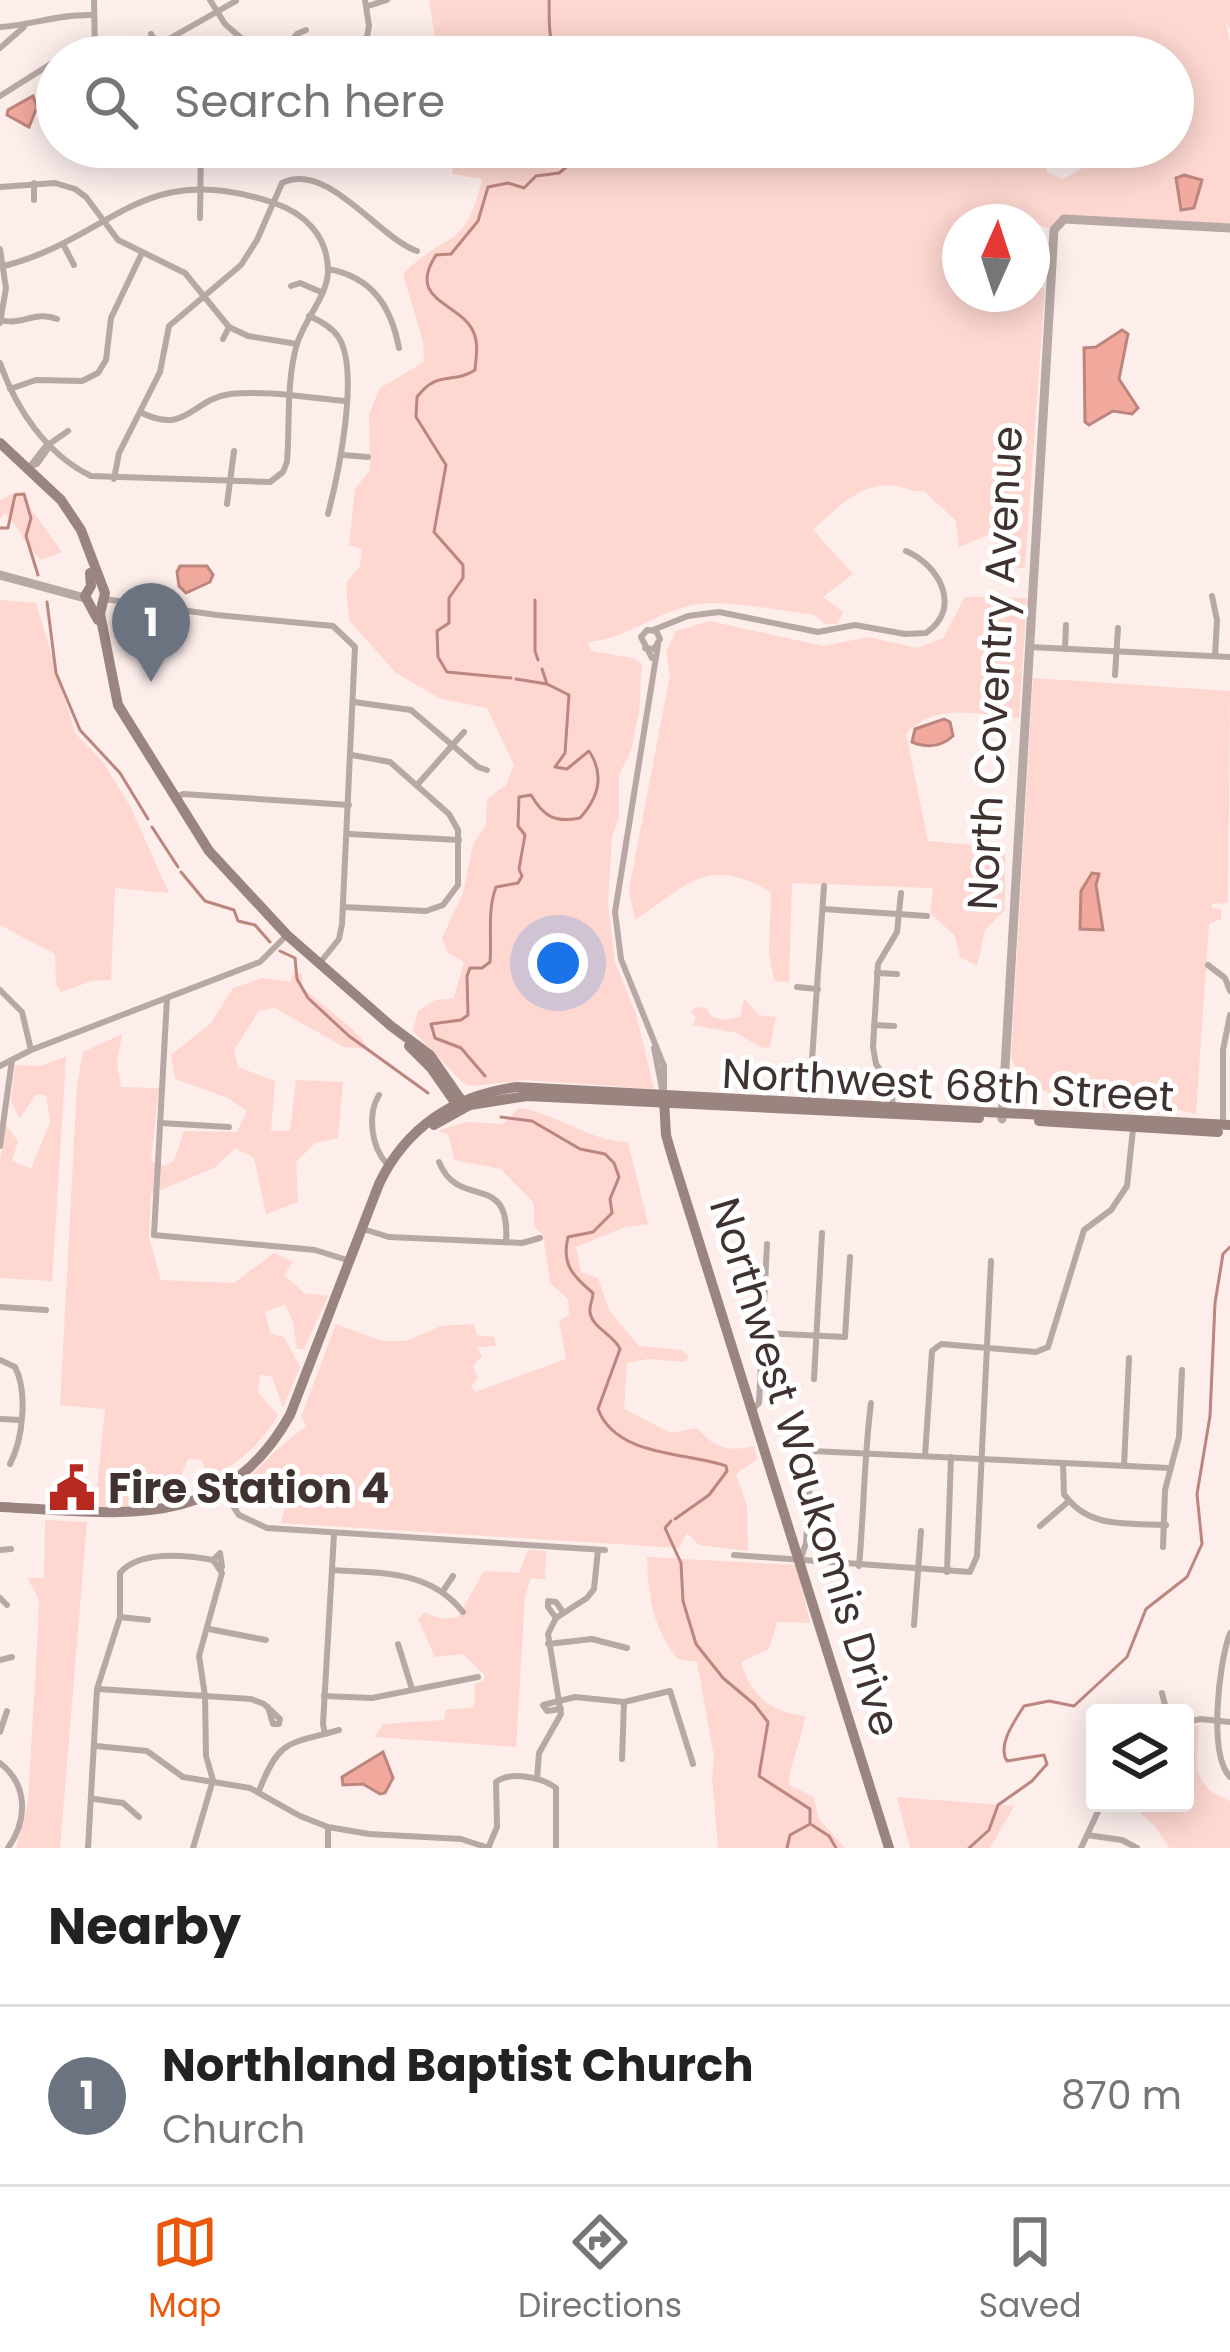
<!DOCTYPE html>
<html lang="en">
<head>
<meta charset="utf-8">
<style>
  body { margin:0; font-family:Poppins,sans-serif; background:#f6f6f6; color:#222 }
  .controls { position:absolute; right:36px; bottom:36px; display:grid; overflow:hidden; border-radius:12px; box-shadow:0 6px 30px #0003 }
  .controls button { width:108px; height:108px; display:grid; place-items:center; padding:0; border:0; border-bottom:3px solid #e0e0e0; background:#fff; color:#222; font:60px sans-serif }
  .compass { position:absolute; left:942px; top:204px; width:108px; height:108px; border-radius:50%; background:#fff; box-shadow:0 6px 30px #0003; rotate:3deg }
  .you { position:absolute; left:558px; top:963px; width:42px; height:42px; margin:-30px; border:9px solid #fff; border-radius:50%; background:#1a73e8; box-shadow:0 0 0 18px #1a73e833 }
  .badge { display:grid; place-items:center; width:78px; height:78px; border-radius:50%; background:#ea580c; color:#fff; font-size:39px; font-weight:700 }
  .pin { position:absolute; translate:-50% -99px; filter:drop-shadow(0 3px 6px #0008) }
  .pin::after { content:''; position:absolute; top:63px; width:42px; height:36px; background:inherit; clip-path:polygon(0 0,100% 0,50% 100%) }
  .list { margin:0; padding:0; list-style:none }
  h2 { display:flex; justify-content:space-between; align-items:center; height:156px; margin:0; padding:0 48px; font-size:51px }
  h2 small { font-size:39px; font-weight:400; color:#767676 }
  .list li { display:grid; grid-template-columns:78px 1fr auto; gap:36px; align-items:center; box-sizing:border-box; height:180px; padding:0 48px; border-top:3px solid #e0e0e0 }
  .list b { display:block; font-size:45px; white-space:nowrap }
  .list p { margin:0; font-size:39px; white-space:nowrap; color:#767676 }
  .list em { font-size:39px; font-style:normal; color:#767676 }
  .icon { flex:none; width:66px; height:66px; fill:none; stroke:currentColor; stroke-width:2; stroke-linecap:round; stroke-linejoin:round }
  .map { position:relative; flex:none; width:1230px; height:1848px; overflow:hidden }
  .search { position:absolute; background:#fff; box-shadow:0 6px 30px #0003; left:36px; right:36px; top:36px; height:132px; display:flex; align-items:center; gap:30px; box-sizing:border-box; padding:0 42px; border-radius:66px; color:#767676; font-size:45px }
  .sheet { height:336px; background:#fff }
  nav { display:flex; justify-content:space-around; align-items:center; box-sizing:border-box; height:168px; border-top:3px solid #e0e0e0; background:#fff; font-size:33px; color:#767676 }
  nav a { display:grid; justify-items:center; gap:6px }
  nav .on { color:#ea580c }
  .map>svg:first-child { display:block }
  .green { fill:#fdd7d0 }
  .water { fill:#f1a99e; stroke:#bc857d; stroke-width:3 }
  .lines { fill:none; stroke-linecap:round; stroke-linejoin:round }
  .stream { stroke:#bc857d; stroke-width:3 }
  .minor { stroke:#b7a8a5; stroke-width:6 }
  .tertiary { stroke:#b7a8a5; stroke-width:9 }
  .secondary { stroke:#9a8480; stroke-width:10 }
  .labels { text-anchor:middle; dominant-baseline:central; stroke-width:10; stroke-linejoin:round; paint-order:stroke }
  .street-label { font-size:42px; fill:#403230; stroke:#fff }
  .poi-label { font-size:42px; font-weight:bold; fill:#403230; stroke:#fff; text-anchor:start }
</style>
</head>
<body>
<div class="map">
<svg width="1230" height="1848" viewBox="0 0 1230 1848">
  <rect width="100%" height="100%" fill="#fdeeec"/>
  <g class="green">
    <path d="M429,0H1230V29L1226,22L1230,42V224L1062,215L1050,229L1032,222L972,214L970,222H960V294H1032V286L1045,288L1025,568L1006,567L991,534L959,547L956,521L924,491C913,492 907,488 896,486C863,480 834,510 813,530L853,574L823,597L843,612L837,624H825L815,615C783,611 723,599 693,605C657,612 626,639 588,642L591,651L633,658L642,664L639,712L631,751L619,775V817L612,837L608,903L615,962L636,1014L654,1089L525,1080L472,1086L463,1083L413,1031L418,1011L435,1000L454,998L464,962L448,953L442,938L463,893L473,845L486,824L487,799L506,785L514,765L487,708L441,699L396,673L349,620L346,583L360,566L362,549L349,545L355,489L370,470L369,414L380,388L424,362L423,341L403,274C445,231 466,252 482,179L452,174L455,147H1061L1048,163L1046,172L1063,179L1086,166L1092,156L1079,147H1173V57H438Z"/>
    <path d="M18,491L62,552L42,560C23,546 22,528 4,513L0,520V500Z"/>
    <path d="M965,597L1027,598L1019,718C980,715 935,701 906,734L928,841L1005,848V910L985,930L977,966L960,957L955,936L930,913L933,888L792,883L789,982L774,981L769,952L771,892C706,855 690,884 635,920L629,889L670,675L666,652L676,631L709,621L823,646L868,637L917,648L943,638Z"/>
    <path d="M0,600L36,603L75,733L103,762L131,808L169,893L115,888L111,980L92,981L61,992L56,984L55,954L0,925Z"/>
    <path d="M1033,678L1230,691L1228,903L1212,904V908L1221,909V919L1209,924L1196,1114L1148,1102L1105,1108L1059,1097L1021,1081L1011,1057Z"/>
    <path d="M294,973H302V987C318,1002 362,1033 368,1049L344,1047L275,1008L259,1011L234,1050L238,1067L275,1081L271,1131H290L296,1080L343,1082L338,1138L315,1143L296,1162L298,1202L266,1214L254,1158L235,1148L214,1168L151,1194L149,1237L161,1280L234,1283L274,1253L293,1262L284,1275L304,1293L328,1296L304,1349H297L293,1322L285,1304L265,1312L270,1333L284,1337L300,1367L283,1408L272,1377L260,1374L258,1392L278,1415C261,1444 238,1463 208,1480L202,1460L188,1459L181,1476L179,1498L126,1507H95L105,1409L60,1405L77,1085L83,1052L122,1034L117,1063L121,1087L159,1088L151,1161L164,1166L174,1161L184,1131L237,1132L247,1111L228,1098L175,1079L171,1055L211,1023L233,988L263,978L290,982Z"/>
    <path d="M744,998L758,1015L776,1017L770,1047L762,1048L737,1033L693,1025L696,1018L691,1012L695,1007L706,1008L712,1017L724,1020L740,1017Z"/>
    <path d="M66,1057L52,1281L0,1278V1160L6,1125L18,1141L12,1161L31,1169L50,1122L46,1096L36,1094L20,1118L11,1102L15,1065L40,1066Z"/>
    <path d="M519,1108C558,1113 587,1141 628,1142L648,1224L625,1227L576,1247L581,1272L598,1278L609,1310L639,1346L681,1350L689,1356L684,1362L648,1359L627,1363L624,1409L671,1433L697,1428C715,1449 729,1452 754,1446L757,1459L736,1474L747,1506L748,1551L699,1545L687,1533L679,1548L281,1523L288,1496L279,1489L254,1493L242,1506L232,1491C259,1470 279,1444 307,1426L301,1417L336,1324L382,1341H406L441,1326L474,1324L477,1335L494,1337L496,1346L477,1347L482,1356L473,1366L478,1378L471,1386L475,1392L566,1359L559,1321L569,1315L568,1299L550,1283L543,1235L534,1226V1203L501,1169L454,1160L449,1135L439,1131L465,1122L504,1124Z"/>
    <path d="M45,1520L87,1522L60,1848H16L28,1802L38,1628L39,1599L27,1578H44Z"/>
    <path d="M528,1550L546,1551L545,1579L531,1578L525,1597L516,1747L375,1737L383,1724L444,1720L446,1710L474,1707L475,1683L483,1682L485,1675L463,1654L435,1657L418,1619L424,1612L442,1619L458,1617L484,1571L519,1573Z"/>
    <path d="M647,1557L797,1565L810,1623L777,1622L769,1649L741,1662C751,1696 770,1712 805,1716C802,1741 790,1760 789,1785L814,1797L818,1818L845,1848H718L712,1777L714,1757L697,1662L678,1659C653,1629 648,1596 647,1557Z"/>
    <path d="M1199,1725C1197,1764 1189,1785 1230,1801V1848H1169L1156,1827L1130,1804L1164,1808L1185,1803V1728Z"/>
    <path d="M897,1797L1014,1806L990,1848H910Z"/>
  </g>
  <g class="water">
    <path d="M33,96L37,107L29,127L7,115L8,110Z"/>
    <path d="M1184,175L1202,180L1194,208L1181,210L1176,178Z"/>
    <path d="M1122,330L1128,334L1119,379L1138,408L1132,414L1113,411L1089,425L1085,422L1084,348L1096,347Z"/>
    <path d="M180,566H207L213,575L210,582L186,593L179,586L177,572Z"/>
    <path d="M944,719L950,722L953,736C941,747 926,748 912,742L915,729Z"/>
    <path d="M1092,873L1099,874L1096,885L1103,930L1080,929L1081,891Z"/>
    <path d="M383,1752L393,1778L385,1793L380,1794L363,1784L343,1785L342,1777Z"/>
  </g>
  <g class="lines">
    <g class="stream">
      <path d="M549,0C550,19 546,42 561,57"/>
      <path d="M0,528H8L15,495L24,494L31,518L26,536L38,575"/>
      <path d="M535,600V651L538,660"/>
      <path d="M47,602L56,673L80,730L120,773L148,819"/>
      <path d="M542,669L547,684"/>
      <path d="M511,678L447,672L438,657L437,631L449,623V598L463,578V565L434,532L446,465L416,417L417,397C438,369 452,385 475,370C476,358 479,343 473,331C459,302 406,301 436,255L451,254L478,221L488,187L508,183L524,188L536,176L559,173L569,165L571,147"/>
      <path d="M152,827L178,867"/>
      <path d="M181,872L205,901L234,910L238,921L255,925L270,942"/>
      <path d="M280,951L295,958L297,979L308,998L349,1036L428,1093"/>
      <path d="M485,1076L461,1048L435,1038L431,1024L461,1020L468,1015L467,976L470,968H482L490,962C492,937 487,911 496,887L518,883L522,876L519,869L525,835L518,826L519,797L531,795C544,817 555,823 580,818C599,797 605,775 589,751L567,769L555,767L565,753L569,695L547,684L516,679"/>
      <path d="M501,1117L532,1121L580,1149L605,1154L614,1163L619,1177L610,1199L612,1213L593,1232L568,1237C561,1265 574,1277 593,1293C593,1299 589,1306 590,1312C592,1328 614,1335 620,1349L598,1409C616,1457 686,1452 726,1466L727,1471L709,1495L675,1519"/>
      <path d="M671,1521L665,1528L681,1563L683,1601L696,1644L723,1678L754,1704L768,1722L759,1776L810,1809V1824L790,1835L787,1848"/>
      <path d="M812,1825L829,1836L836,1848"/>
      <path d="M969,1848L989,1830L998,1805L1032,1781L1047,1764L1044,1755L1007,1761C997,1745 1014,1722 1024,1706L1049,1701L1074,1706L1127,1657L1146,1609L1187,1577L1202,1544L1197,1494L1210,1416L1215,1303L1223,1254L1230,1247"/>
    </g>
    <g class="minor">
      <path d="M94,0L95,52"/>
      <path d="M210,0L225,24L263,57"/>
      <path d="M368,6L387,0"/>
      <path d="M0,27C32,25 59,14 92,15"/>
      <path d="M151,34L165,57"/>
      <path d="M0,48L24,27"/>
      <path d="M365,53L381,57"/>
      <path d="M88,57L97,52L103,57"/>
      <path d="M137,57L236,1"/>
      <path d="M277,57L297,34L306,30"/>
      <path d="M363,57L369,26L365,0"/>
      <path d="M0,96L57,60"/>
      <path d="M34,183V200"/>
      <path d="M0,187L55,183L75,189L86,197L118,240L185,273L229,327L248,336L297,344"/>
      <path d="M200,218L201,147"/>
      <path d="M63,244L74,265"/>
      <path d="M0,249L6,288L0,323"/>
      <path d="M0,267C113,240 139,157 274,203C304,213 327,235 328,269C329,294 304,320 297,344C286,381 290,424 287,462L283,472L270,482L91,476C46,454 16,409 0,363"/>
      <path d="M328,269C372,277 391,306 399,348"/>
      <path d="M291,286L300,283L321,292"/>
      <path d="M309,316C321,321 332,327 339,338C360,372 338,476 328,514"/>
      <path d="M1,320C21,326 36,310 57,319"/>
      <path d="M223,339L229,327"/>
      <path d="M10,389L36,380L82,381L98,373L106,360L111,318L142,253"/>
      <path d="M142,413C187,435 192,399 230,394C266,390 309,398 345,401"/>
      <path d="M343,455L368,457"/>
      <path d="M31,465L45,447L68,431"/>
      <path d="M28,467L37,464L49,447"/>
      <path d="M114,479L119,453L160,372L169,326L241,265L257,240L282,183C328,161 377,237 417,251"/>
      <path d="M227,504L234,451"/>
      <path d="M1212,596L1217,620L1215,656"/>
      <path d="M104,599L217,615L333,626L355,647L342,924L339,939L319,964"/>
      <path d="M653,630L688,616L719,612L818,632L855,625L905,634L926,633C963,608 939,565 906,551"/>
      <path d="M658,645L615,912L621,959L664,1066V1095"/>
      <path d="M1030,647L1230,657"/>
      <path d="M645,648L654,649L660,639L656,631L647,630L641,637L652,658"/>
      <path d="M1065,649L1066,625"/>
      <path d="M1115,675L1118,628"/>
      <path d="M354,702L411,710L478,767L487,770"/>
      <path d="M418,784L464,732"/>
      <path d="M176,797L183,794L349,805"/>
      <path d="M349,834L459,840"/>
      <path d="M343,907L426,911L443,905L458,885V830L449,814L390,762L352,755"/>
      <path d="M823,909L927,916"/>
      <path d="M1208,965L1225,978L1230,991"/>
      <path d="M877,973L897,974"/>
      <path d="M797,987L818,989"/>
      <path d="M0,990L22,1012L31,1050"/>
      <path d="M167,998L154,1235L315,1250L347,1260"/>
      <path d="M874,1025L894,1026"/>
      <path d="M654,1048L663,1094"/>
      <path d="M0,1066L31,1050L260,962L287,935"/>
      <path d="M379,1095C367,1114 371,1147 387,1164"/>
      <path d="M809,1103L824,886"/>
      <path d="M893,1106L891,1086L876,1064L873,1047L878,964L897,932L901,893"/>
      <path d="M1223,1122V1050L1230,1015"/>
      <path d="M160,1123L229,1127"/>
      <path d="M0,1146L12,1060"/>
      <path d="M439,1162C459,1212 511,1169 506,1242"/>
      <path d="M363,1229L389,1237L522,1243L540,1238"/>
      <path d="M0,1307L46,1310"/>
      <path d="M763,1333L845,1337L850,1257"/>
      <path d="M0,1360L15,1367C28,1392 23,1439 10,1464"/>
      <path d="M814,1379L822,1233"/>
      <path d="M753,1409L759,1403L767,1244"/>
      <path d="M1,1419L20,1420"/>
      <path d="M925,1456L932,1351L941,1344L1036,1352L1048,1347L1084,1230L1111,1210L1127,1186L1133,1129"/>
      <path d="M1063,1463L1064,1494C1088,1529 1128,1523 1166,1525"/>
      <path d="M1124,1466L1129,1358"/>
      <path d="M221,1488L239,1515L267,1528L605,1550"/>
      <path d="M1040,1526L1069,1501"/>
      <path d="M1163,1547L1165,1490L1179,1437L1182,1370"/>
      <path d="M0,1550L11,1549"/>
      <path d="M734,1555L970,1572L977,1556L991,1261"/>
      <path d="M213,1560L220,1553L222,1567"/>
      <path d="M800,1561L806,1543L812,1451L1170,1468"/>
      <path d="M859,1566C864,1512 864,1457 871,1403"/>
      <path d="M332,1570C381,1573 430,1570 463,1612"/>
      <path d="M947,1572L951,1457"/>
      <path d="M443,1591L453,1576"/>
      <path d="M0,1598L7,1605"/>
      <path d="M120,1617L148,1620"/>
      <path d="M556,1618L548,1607V1601L556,1602L563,1612"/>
      <path d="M914,1625L921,1531"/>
      <path d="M209,1629L266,1640"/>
      <path d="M1230,1633C1219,1662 1208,1754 1230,1777"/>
      <path d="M398,1644L412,1689"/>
      <path d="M548,1644L592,1639L627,1648"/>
      <path d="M0,1660L12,1657"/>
      <path d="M98,1689L251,1699L264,1704L280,1719L279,1724H273L268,1707"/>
      <path d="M1162,1693L1167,1713"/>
      <path d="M324,1696L372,1698L478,1677"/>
      <path d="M561,1709L547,1711L543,1705L575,1697L624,1702L670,1691L693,1764"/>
      <path d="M1185,1722L1201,1719L1230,1722"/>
      <path d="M0,1732L7,1711"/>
      <path d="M325,1734L323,1724L334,1534"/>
      <path d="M96,1746L147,1751L183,1777L250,1788L300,1816L328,1827L369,1834L461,1839L489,1848"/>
      <path d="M622,1759L624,1702"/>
      <path d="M0,1763C28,1785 28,1819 8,1848"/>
      <path d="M537,1779L539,1753L561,1714L548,1634L556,1618L587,1598L594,1589L598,1550"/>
      <path d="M259,1791C279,1739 288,1744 339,1730"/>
      <path d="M94,1799L123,1803L139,1817"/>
      <path d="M328,1828V1848"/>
      <path d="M1087,1835L1122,1840L1137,1848"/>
      <path d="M489,1846L497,1827L496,1782C510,1771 542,1777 556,1788V1848"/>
      <path d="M88,1848L97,1689L120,1617V1573C139,1550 186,1555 213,1560L222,1573L199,1656L205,1696L206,1756L213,1780L193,1848"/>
      <path d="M1081,1848L1102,1803"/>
    </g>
    <g class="tertiary">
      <path d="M0,575L85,598"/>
      <path d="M1002,1119L1054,230L1064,219L1230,228"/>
    </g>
    <g class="secondary">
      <path d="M0,443L61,500L81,530L105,593L100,614L118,705L209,851L287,935L391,1026L430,1055L464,1104"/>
      <path d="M90,573L91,586L85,596L98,620"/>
      <path d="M409,1046L431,1068L454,1101"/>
      <path d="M664,1100L666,1135L672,1156L889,1848"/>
      <path d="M1039,1121L1218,1132"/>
      <path d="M434,1125L470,1105L527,1096L979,1118"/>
      <path d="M0,1507C116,1512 222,1536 290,1415L379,1184C406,1127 455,1095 517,1087L1230,1125"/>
    </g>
  </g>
  <defs>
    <symbol id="civic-bare" viewBox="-9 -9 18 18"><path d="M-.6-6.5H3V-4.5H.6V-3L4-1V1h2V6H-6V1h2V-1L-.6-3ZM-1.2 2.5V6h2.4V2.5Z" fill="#b7291f" stroke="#fff" stroke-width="2.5" paint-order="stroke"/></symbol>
  </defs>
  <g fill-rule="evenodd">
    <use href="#civic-bare" x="39" y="1455" width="66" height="66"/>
  </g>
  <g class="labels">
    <g class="street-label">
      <text transform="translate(995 668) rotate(-87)">North Coventry Avenue</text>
      <text transform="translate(948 1085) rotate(3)">Northwest 68th Street</text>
      <text transform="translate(805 1467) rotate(73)">Northwest Waukomis Drive</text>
    </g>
    <g class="poi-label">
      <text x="108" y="1488">Fire Station 4</text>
    </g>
  </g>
</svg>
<div class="controls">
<button><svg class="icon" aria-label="layers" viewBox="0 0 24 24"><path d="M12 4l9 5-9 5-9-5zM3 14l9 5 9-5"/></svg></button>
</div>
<svg class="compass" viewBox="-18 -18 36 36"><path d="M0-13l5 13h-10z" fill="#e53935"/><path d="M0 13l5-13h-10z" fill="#767676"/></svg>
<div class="you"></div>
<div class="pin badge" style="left:151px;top:682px;background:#6b7280">1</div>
<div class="search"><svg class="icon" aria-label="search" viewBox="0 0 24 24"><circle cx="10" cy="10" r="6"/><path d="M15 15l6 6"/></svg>Search here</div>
</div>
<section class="sheet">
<h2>Nearby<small></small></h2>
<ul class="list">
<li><span class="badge" style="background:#6b7280">1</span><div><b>Northland Baptist Church</b><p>Church</p></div><em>870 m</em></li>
</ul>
</section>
<nav>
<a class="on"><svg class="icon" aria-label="map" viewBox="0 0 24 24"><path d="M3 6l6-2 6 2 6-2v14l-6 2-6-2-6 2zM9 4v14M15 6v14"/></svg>Map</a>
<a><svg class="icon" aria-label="directions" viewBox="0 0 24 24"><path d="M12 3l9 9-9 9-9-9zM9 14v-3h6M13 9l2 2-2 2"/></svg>Directions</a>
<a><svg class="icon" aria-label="saved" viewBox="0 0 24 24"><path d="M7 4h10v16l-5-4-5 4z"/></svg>Saved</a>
</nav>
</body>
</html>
